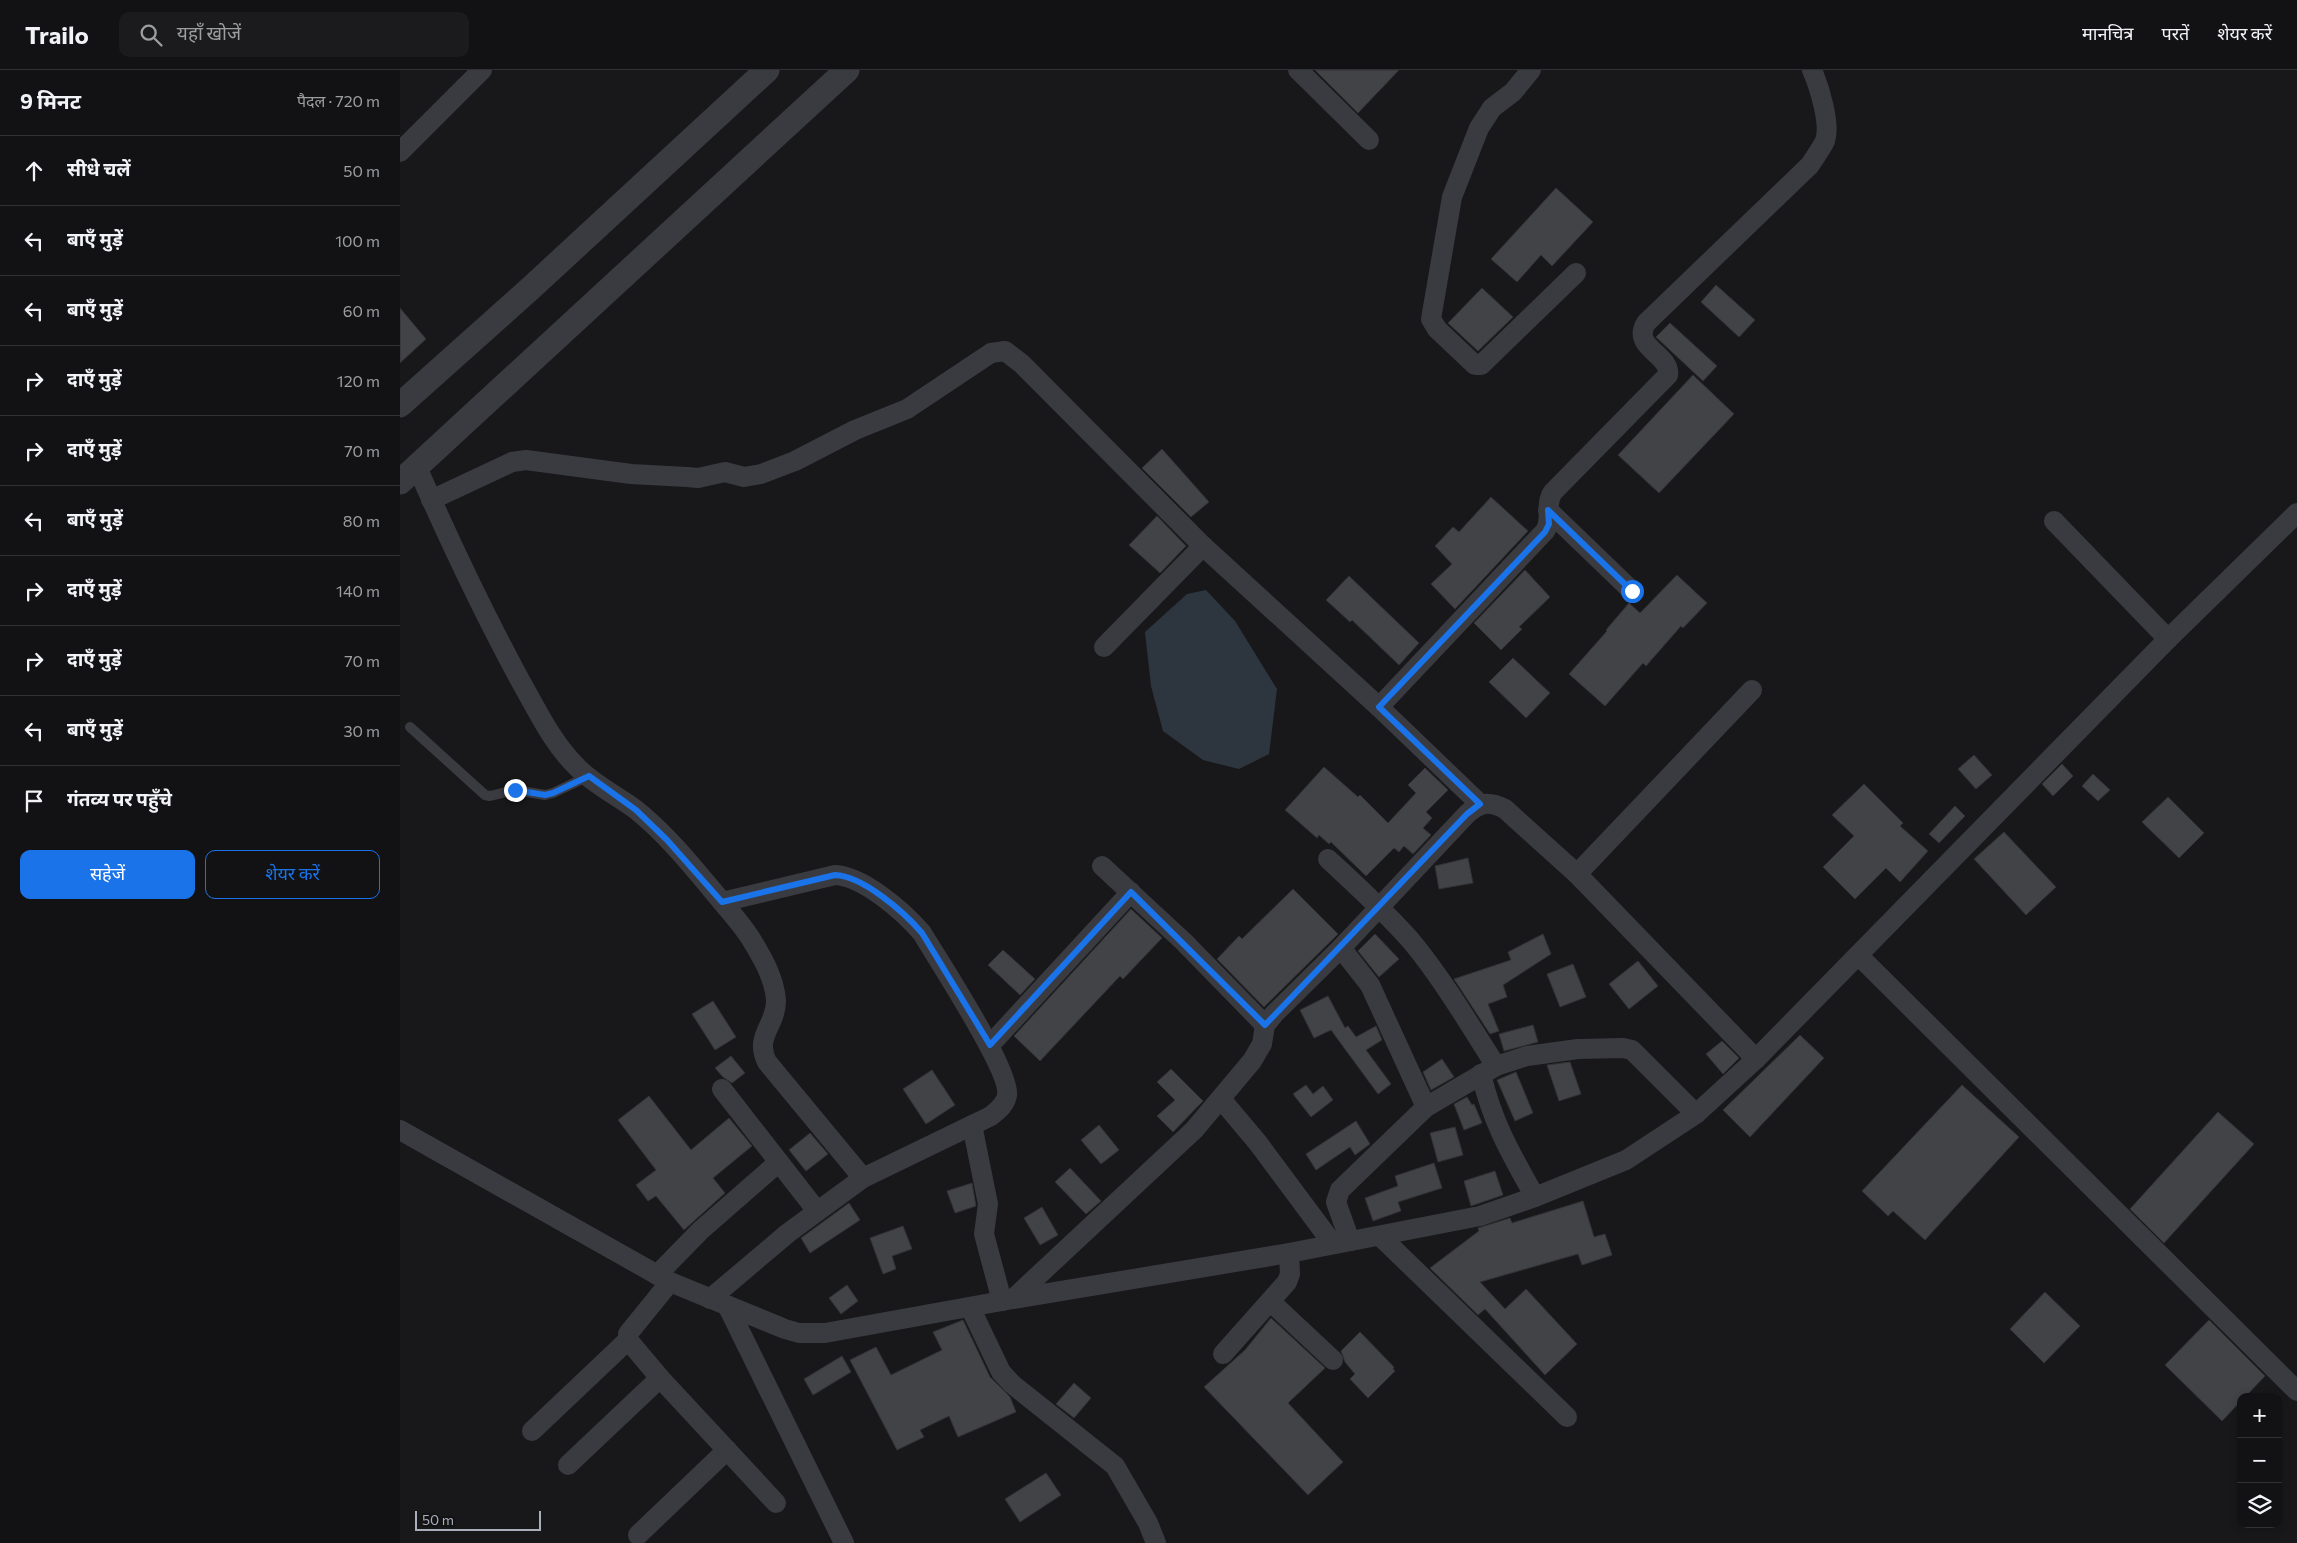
<!DOCTYPE html>
<html lang="hi">
<head>
<meta charset="utf-8">
<style>
  body { margin:0; font-family:Commissioner,"Noto Sans Devanagari",sans-serif; background:#1b1b1d; color:#f1f3f6 }
  .controls { position:absolute; right:15px; bottom:15px; display:grid; overflow:hidden; border-radius:10px; box-shadow:0 2px 8px #0003 }
  .controls button { width:45px; height:45px; display:grid; place-items:center; padding:0; border:0; border-bottom:1px solid #313234; background:#121214; color:#f1f3f6; font:25px sans-serif }
  .scale { position:absolute; left:15px; bottom:12px; width:126px; box-sizing:border-box; padding-left:5px; border:2px solid #a9aebb; border-top:0; font-size:14px; line-height:18px; white-space:nowrap; color:#a9aebb; -webkit-text-stroke:4px #131315; paint-order:stroke }
  .stop { position:absolute; width:15px; height:15px; margin:-11px; border:4px solid #1a73e8; border-radius:50%; background:#fff }
  .stop.end { background:#1a73e8; border-color:#fff; box-shadow:0 1px 5px #0008 }
  .list { margin:0; padding:0; list-style:none }
  h2 { display:flex; justify-content:space-between; align-items:center; height:65px; margin:0; padding:0 20px; font-size:21px }
  h2 small { font-size:16px; font-weight:400; color:#9c9ea0 }
  .list li { display:grid; grid-template-columns:32px 1fr auto; gap:15px; align-items:center; box-sizing:border-box; height:70px; padding:0 20px; border-top:1px solid #313234 }
  .list b { display:block; font-size:19px; white-space:nowrap }
  .list em { font-size:16px; font-style:normal; color:#9c9ea0 }
  .actions { display:flex; gap:10px; padding:15px 20px }
  .actions a { flex:1; padding:11px 0; border:1px solid #1a73e8; border-radius:10px; text-align:center; font-size:18px; color:#1a73e8 }
  .actions .main { background:#1a73e8; color:#fff }
  .icon { flex:none; width:28px; height:28px; fill:none; stroke:currentColor; stroke-width:2; stroke-linecap:round; stroke-linejoin:round }
  .map { position:relative; flex:none; width:1897px; height:1473px; overflow:hidden }
  header { display:flex; align-items:center; gap:30px; box-sizing:border-box; height:70px; padding:0 25px; background:#121214; border-bottom:1px solid #313234 }
  header strong { font-size:24px }
  nav { display:flex; gap:28px; margin-inline-start:auto; font-size:18px }
  .search { width:350px; height:45px; background:#1b1b1d; display:flex; align-items:center; gap:12px; box-sizing:border-box; padding:0 18px; border-radius:10px; color:#9c9ea0; font-size:19px }
  main { display:flex }
  aside { flex:1; background:#121214 }
  .map>svg:first-child { display:block }
  .water { fill:#2d363f }
  .building { fill:#424347; stroke:#323236 }
  .lines { fill:none; stroke-linecap:round; stroke-linejoin:round }
  .service { stroke:#3a3b41; stroke-width:10 }
  .minor { stroke:#3a3b41; stroke-width:20 }
  .tertiary { stroke:#3a3b41; stroke-width:25 }
  .route { stroke:#1a73e8; stroke-width:6 }
</style>
</head>
<body>
<header>
<strong>Trailo</strong>
<div class="search"><svg class="icon" aria-label="search" viewBox="0 0 24 24"><circle cx="10" cy="10" r="6"/><path d="M15 15l6 6"/></svg>यहाँ खोजें</div>
<nav><a>मानचित्र</a><a>परतें</a><a>शेयर करें</a></nav>
</header>
<main>
<aside>
<h2>9 मिनट<small>पैदल · 720 m</small></h2>
<ul class="list">
<li><svg class="icon" aria-label="ahead" viewBox="0 0 24 24"><path d="M12 20V5M6 11l6-6 6 6"/></svg><div><b>सीधे चलें</b></div><em>50 m</em></li>
<li><svg class="icon" aria-label="left" viewBox="0 0 24 24"><path d="M17 20v-9H6M10 6l-5 5 5 5"/></svg><div><b>बाएँ मुड़ें</b></div><em>100 m</em></li>
<li><svg class="icon" aria-label="left" viewBox="0 0 24 24"><path d="M17 20v-9H6M10 6l-5 5 5 5"/></svg><div><b>बाएँ मुड़ें</b></div><em>60 m</em></li>
<li><svg class="icon" aria-label="right" viewBox="0 0 24 24"><path d="M7 20v-9h11M14 6l5 5-5 5"/></svg><div><b>दाएँ मुड़ें</b></div><em>120 m</em></li>
<li><svg class="icon" aria-label="right" viewBox="0 0 24 24"><path d="M7 20v-9h11M14 6l5 5-5 5"/></svg><div><b>दाएँ मुड़ें</b></div><em>70 m</em></li>
<li><svg class="icon" aria-label="left" viewBox="0 0 24 24"><path d="M17 20v-9H6M10 6l-5 5 5 5"/></svg><div><b>बाएँ मुड़ें</b></div><em>80 m</em></li>
<li><svg class="icon" aria-label="right" viewBox="0 0 24 24"><path d="M7 20v-9h11M14 6l5 5-5 5"/></svg><div><b>दाएँ मुड़ें</b></div><em>140 m</em></li>
<li><svg class="icon" aria-label="right" viewBox="0 0 24 24"><path d="M7 20v-9h11M14 6l5 5-5 5"/></svg><div><b>दाएँ मुड़ें</b></div><em>70 m</em></li>
<li><svg class="icon" aria-label="left" viewBox="0 0 24 24"><path d="M17 20v-9H6M10 6l-5 5 5 5"/></svg><div><b>बाएँ मुड़ें</b></div><em>30 m</em></li>
<li><svg class="icon" aria-label="arrive" viewBox="0 0 24 24"><path d="M6 21V4h12l-3 4 3 4H6"/></svg><div><b>गंतव्य पर पहुँचे</b></div></li>
</ul>
<div class="actions"><a class="main">सहेजें</a><a>शेयर करें</a></div>
</aside>
<div class="map">
<svg width="1897" height="1473" viewBox="0 0 1897 1473">
  <rect width="100%" height="100%" fill="#18181a"/>
  <path class="water" d="M806,520L835,551L877,619L869,684L839,699L803,690L763,661L751,616L745,562L787,524Z"/>
  <g class="building">
    <path d="M915,0H999L958,43Z"/>
    <path d="M1156,118L1193,152L1152,196L1141,185L1117,212L1091,189Z"/>
    <path d="M1316,215L1355,250L1339,267L1301,232Z"/>
    <path d="M1082,218L1113,247L1078,281L1048,253Z"/>
    <path d="M0,238L26,269L0,293Z"/>
    <path d="M1270,253L1317,296L1303,311L1256,267Z"/>
    <path d="M1293,305L1334,344L1259,423L1218,385Z"/>
    <path d="M762,379L809,432L791,447L742,398Z"/>
    <path d="M1091,427L1128,461L1055,539L1031,514L1052,494L1035,476L1053,457L1059,462Z"/>
    <path d="M757,446L786,476L760,503L729,475Z"/>
    <path d="M1125,500L1150,527L1119,557L1122,559L1101,580L1074,553Z"/>
    <path d="M1277,505L1307,533L1283,558L1281,556L1246,596L1243,593L1205,636L1169,604L1207,561L1206,560L1229,533L1240,543Z"/>
    <path d="M949,506L1019,573L999,595L952,550L950,552L926,530Z"/>
    <path d="M1113,588L1150,623L1126,648L1089,612Z"/>
    <path d="M1574,685L1592,705L1576,719L1558,699Z"/>
    <path d="M1662,694L1673,706L1653,726L1642,714Z"/>
    <path d="M924,697L958,727L960,725L988,753L1016,723L1008,715L1025,698L1048,720L1026,742L1032,748L1023,758L1031,765L1013,784L1004,776L999,782L994,778L966,806L931,772L929,774L919,765L917,768L885,740Z"/>
    <path d="M1693,704L1710,720L1698,731L1682,716Z"/>
    <path d="M1464,714L1503,753L1500,756L1528,781L1500,812L1486,798L1455,829L1423,797L1454,766L1432,745Z"/>
    <path d="M1768,727L1804,763L1779,788L1742,752Z"/>
    <path d="M1555,736L1565,746L1539,773L1529,764Z"/>
    <path d="M1604,762L1656,817L1626,845L1574,789Z"/>
    <path d="M1068,788L1073,813L1039,819L1035,796Z"/>
    <path d="M893,819L938,864L864,937L817,889L839,866L842,869Z"/>
    <path d="M731,839L762,868L723,909L720,906L640,991L614,966Z"/>
    <path d="M975,864L999,889L979,907L958,881Z"/>
    <path d="M1143,864L1151,884L1103,915L1107,927L1088,934L1099,961L1090,964L1054,909L1111,890L1108,882Z"/>
    <path d="M603,880L635,909L620,925L588,895Z"/>
    <path d="M1238,891L1258,916L1229,939L1209,914Z"/>
    <path d="M1173,894L1186,927L1160,937L1147,904Z"/>
    <path d="M928,926L945,958L948,956L956,967L976,956L982,970L966,980L991,1014L978,1024L931,960L914,968L900,940Z"/>
    <path d="M313,931L336,967L315,980L292,944Z"/>
    <path d="M1133,955L1138,972L1104,981L1099,964Z"/>
    <path d="M1400,965L1424,988L1350,1067L1323,1040Z"/>
    <path d="M1322,971L1339,988L1323,1004L1306,984Z"/>
    <path d="M331,986L345,1003L332,1013L323,1007L315,998Z"/>
    <path d="M1042,989L1054,1007L1031,1020L1023,1002Z"/>
    <path d="M1170,992L1181,1024L1159,1031L1147,995Z"/>
    <path d="M771,999L803,1031L773,1062L757,1046L775,1030L757,1012Z"/>
    <path d="M532,1000L555,1035L526,1054L503,1019Z"/>
    <path d="M1116,1002L1133,1043L1115,1051L1097,1010Z"/>
    <path d="M906,1015L913,1024L923,1016L933,1030L911,1047L893,1024Z"/>
    <path d="M1562,1015L1619,1067L1525,1170L1493,1141L1488,1146L1462,1121Z"/>
    <path d="M249,1026L291,1080L329,1048L352,1076L313,1108L325,1123L284,1160L256,1126L248,1131L236,1115L256,1100L218,1050Z"/>
    <path d="M1067,1027L1072,1035L1074,1034L1082,1053L1064,1060L1054,1034Z"/>
    <path d="M1818,1042L1854,1074L1764,1173L1730,1139Z"/>
    <path d="M956,1051L970,1074L955,1085L950,1077L916,1100L906,1084Z"/>
    <path d="M699,1055L719,1080L701,1094L681,1070Z"/>
    <path d="M1055,1057L1063,1085L1038,1092L1030,1063Z"/>
    <path d="M410,1063L428,1084L406,1101L389,1080Z"/>
    <path d="M1034,1093L1042,1118L998,1132L1001,1141L973,1151L965,1128L998,1116L995,1106Z"/>
    <path d="M670,1098L701,1131L686,1144L655,1112Z"/>
    <path d="M1095,1101L1103,1125L1071,1136L1064,1111Z"/>
    <path d="M572,1113L576,1136L555,1143L547,1121Z"/>
    <path d="M1183,1131L1194,1167L1205,1164L1212,1185L1182,1195L1178,1184L1080,1212L1105,1239L1126,1219L1177,1274L1145,1305L1085,1239L1078,1245L1030,1198L1079,1161L1078,1158L1110,1148L1112,1153Z"/>
    <path d="M449,1133L460,1150L410,1183L401,1168Z"/>
    <path d="M642,1137L658,1165L640,1175L624,1148Z"/>
    <path d="M503,1156L512,1179L492,1186L496,1199L483,1204L470,1168Z"/>
    <path d="M447,1215L458,1231L441,1244L429,1228Z"/>
    <path d="M1645,1222L1680,1256L1644,1293L1610,1259Z"/>
    <path d="M871,1248L925,1298L888,1333L943,1392L908,1425L804,1317L845,1280Z"/>
    <path d="M563,1250L590,1307L610,1327L616,1342L558,1367L549,1346L520,1360L524,1367L497,1380L450,1290L476,1277L491,1305L542,1280L533,1262Z"/>
    <path d="M1809,1250L1865,1306L1845,1327H1841V1331L1822,1351L1765,1295Z"/>
    <path d="M960,1262L994,1297L993,1299L995,1301L968,1328L950,1309L955,1304L945,1292L941,1281Z"/>
    <path d="M442,1286L451,1302L413,1325L404,1309Z"/>
    <path d="M674,1313L691,1328L674,1348L656,1334Z"/>
    <path d="M646,1403L661,1425L620,1452L605,1429Z"/>
  </g>
  <g class="lines">
    <path class="service" d="M10,657L85,725L90,726L115,720L145,725L153,723L189,706"/>
    <g class="minor">
      <path d="M898,0L969,70"/>
      <path d="M1131,0L1113,22L1092,38L1079,58L1052,127L1031,249L1037,259L1075,295H1081L1176,203"/>
      <path d="M0,82L82,0"/>
      <path d="M17,397C49,470 83,542 121,612C137,640 153,674 177,697C193,714 216,725 235,739C268,765 296,801 323,833C332,844 343,856 351,869C362,887 375,909 376,931C376,956 354,966 367,992L463,1108"/>
      <path d="M31,430L112,392L126,390L231,404L287,407L298,408L325,402L344,407L361,404L395,391L455,360L507,339L591,283L605,281L622,294L803,476L979,637L1080,734"/>
      <path d="M1148,440L1232,521"/>
      <path d="M1654,451L1768,569"/>
      <path d="M704,577L803,476"/>
      <path d="M979,637L1145,461C1153,450 1144,435 1153,422L1268,305C1271,284 1231,278 1246,253L1410,95C1415,87 1421,79 1425,71C1431,54 1419,16 1412,0"/>
      <path d="M928,789C957,816 986,842 1012,872C1044,911 1069,954 1096,996"/>
      <path d="M702,796L783,871L865,955"/>
      <path d="M1177,804L1352,620"/>
      <path d="M941,878L970,915L1026,1037"/>
      <path d="M1459,886L1897,1321"/>
      <path d="M590,975L731,822"/>
      <path d="M1081,1004C1093,1054 1111,1084 1135,1127"/>
      <path d="M322,1019L417,1141"/>
      <path d="M821,1029L858,1073L933,1174"/>
      <path d="M572,1055L588,1134L584,1164L602,1231"/>
      <path d="M0,1060L270,1212L385,1259L399,1263H425L613,1229L889,1183L1080,1146L1135,1127L1226,1090L1296,1044L1356,989L1768,569L1897,443"/>
      <path d="M980,1166L1167,1347"/>
      <path d="M950,1171L936,1132L940,1120L1026,1037L1096,996L1127,986L1178,979L1223,978L1232,980L1296,1044"/>
      <path d="M257,1205L301,1160L379,1092"/>
      <path d="M270,1212L231,1260L228,1264V1270L260,1308L376,1433"/>
      <path d="M310,1229L388,1163L463,1108L591,1046C598,1040 606,1034 607,1025C611,1001 538,890 522,863C504,842 463,806 435,805L322,832"/>
      <path d="M613,1229L794,1060L852,991L862,974L865,955L875,943L941,878L1067,744C1080,732 1089,731 1105,739L1177,804L1356,989"/>
      <path d="M871,1232L933,1290"/>
      <path d="M328,1237L444,1473"/>
      <path d="M570,1237L601,1302L612,1314L715,1396L748,1453L756,1473"/>
      <path d="M823,1284L887,1212L890,1204L889,1183"/>
      <path d="M132,1361L228,1270"/>
      <path d="M168,1395L260,1308"/>
      <path d="M238,1465L327,1380"/>
    </g>
    <g class="tertiary">
      <path d="M0,335L132,217L367,0"/>
      <path d="M0,412L447,0"/>
    </g>
  </g>
  <g class="lines">
    <path class="route" d="M115,720L145,725L153,723L189,706L236,740L267,770L322,832L435,805C463,806 504,842 522,863L590,975L731,822L865,955L1067,744L1080,734L979,637L1145,462L1149,454L1148,440L1232,521"/>
  </g>
</svg>
<div class="controls">
<button>+</button>
<button>−</button>
<button><svg class="icon" aria-label="layers" viewBox="0 0 24 24"><path d="M12 4l9 5-9 5-9-5zM3 14l9 5 9-5"/></svg></button>
</div>
<div class="scale">50 m</div>
<div class="stop" style="left:1232px;top:521px"></div>
<div class="stop end" style="left:115px;top:720px"></div>
</div>
</main>
</body>
</html>
